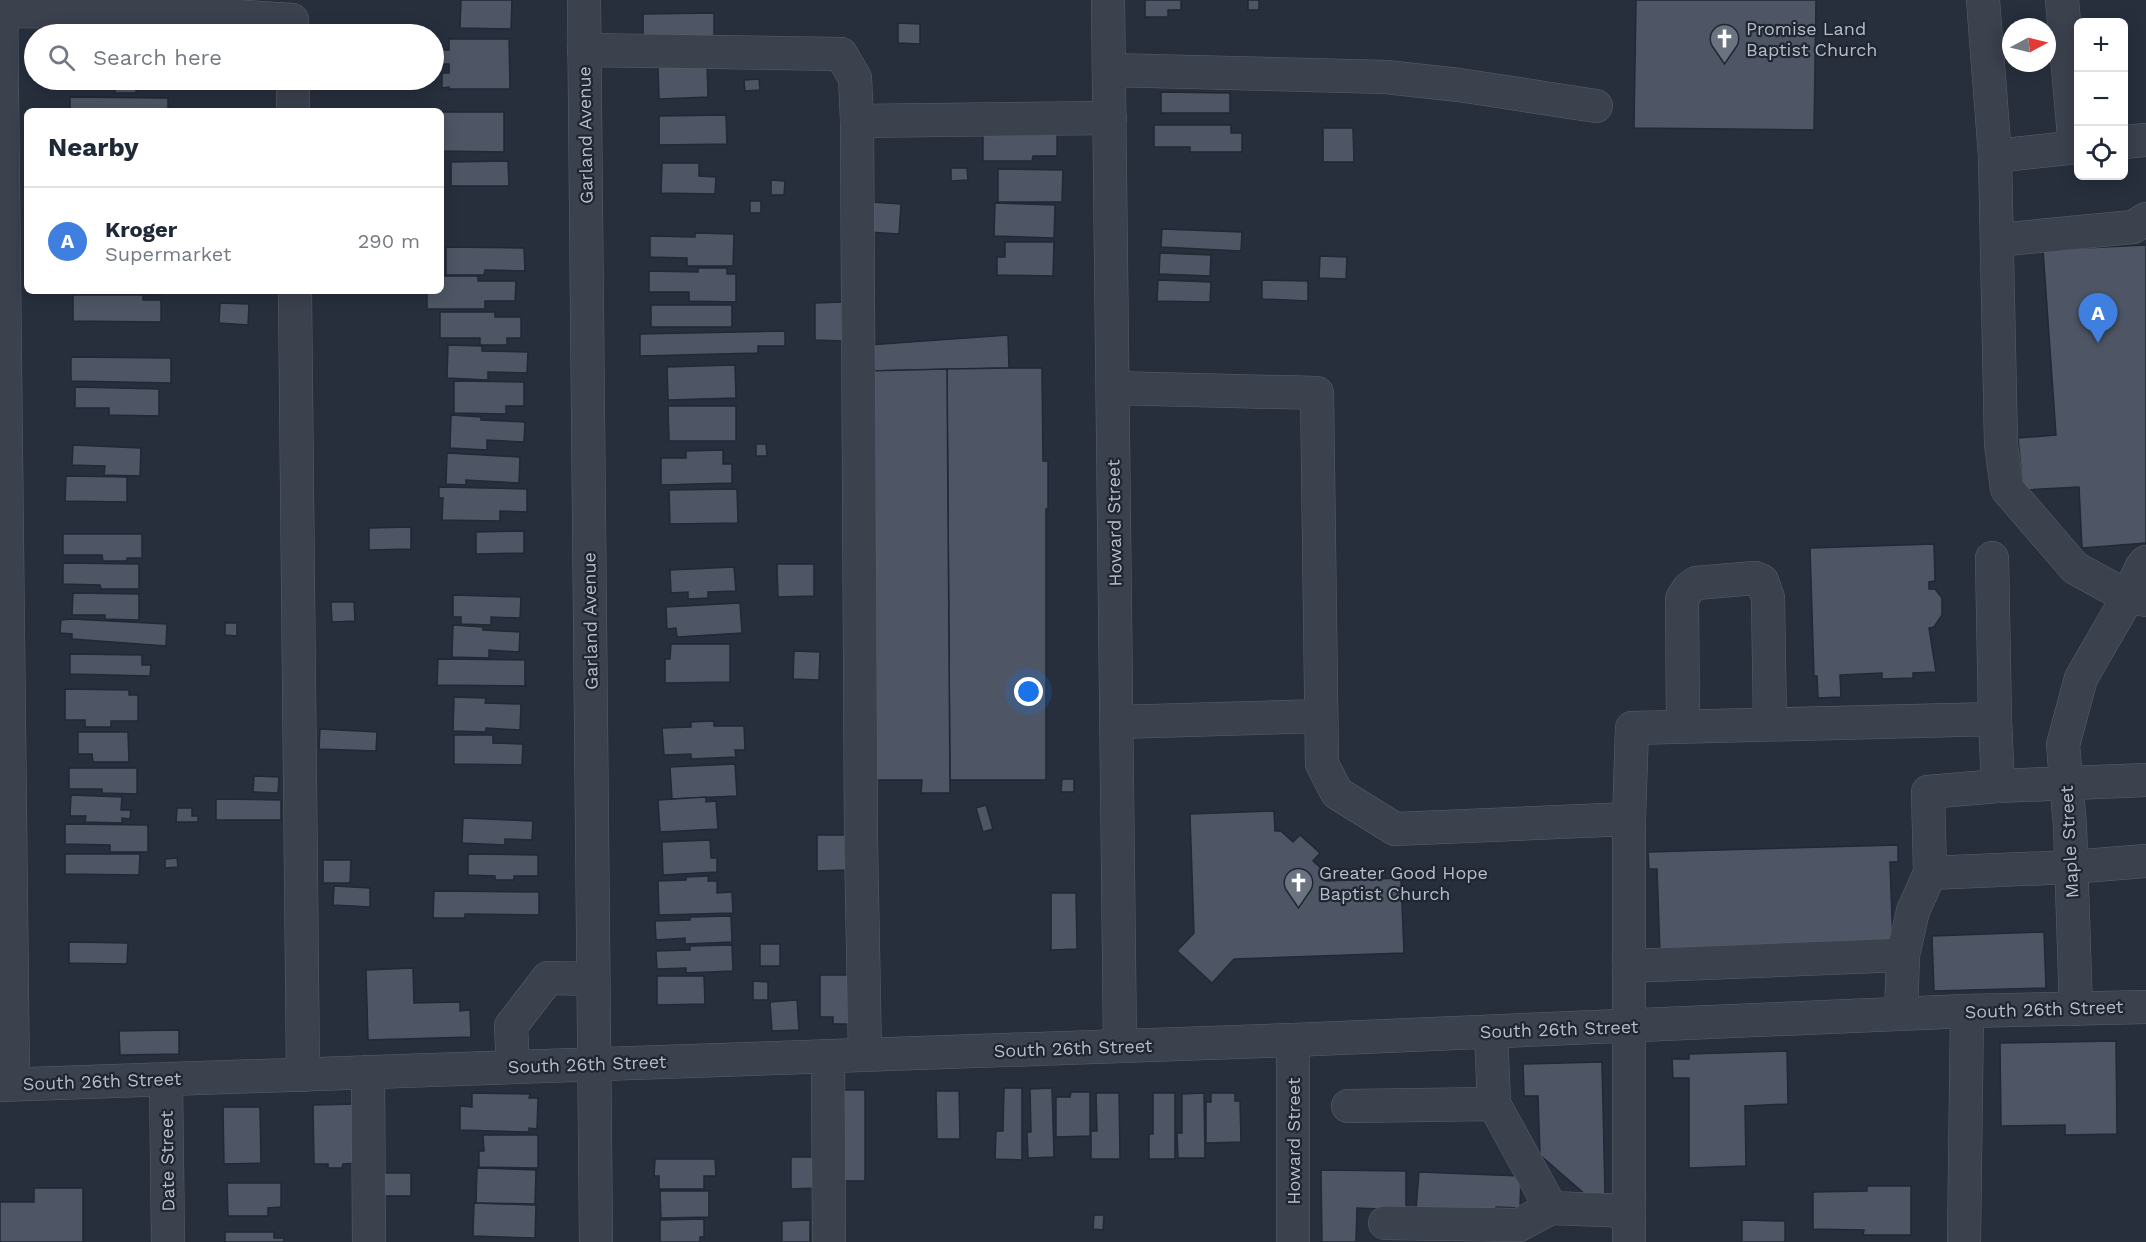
<!DOCTYPE html>
<html lang="en">
<head>
<meta charset="utf-8">
<style>
  body { margin:0; font-family:"Work Sans",sans-serif; background:#f6f6f7; color:#1f2937 }
  .controls { position:absolute; right:18px; top:18px; display:grid; overflow:hidden; border-radius:9px; box-shadow:0 3px 15px #0003 }
  .controls button { width:54px; height:54px; display:grid; place-items:center; padding:0; border:0; border-bottom:2px solid #e0e1e3; background:#fff; color:#1f2937; font:30px sans-serif }
  .compass { position:absolute; left:2002px; top:18px; width:54px; height:54px; border-radius:50%; background:#fff; box-shadow:0 3px 15px #0003; rotate:83deg }
  .you { position:absolute; left:1029px; top:692px; width:21px; height:21px; margin:-15px; border:4px solid #fff; border-radius:50%; background:#1a73e8; box-shadow:0 0 0 9px #1a73e833 }
  .badge { display:grid; place-items:center; width:39px; height:39px; border-radius:50%; background:#1a73e8; color:#fff; font-size:20px; font-weight:700 }
  .pin { position:absolute; translate:-50% -50px; filter:drop-shadow(0 2px 3px #0008) }
  .pin::after { content:''; position:absolute; top:32px; width:21px; height:18px; background:inherit; clip-path:polygon(0 0,100% 0,50% 100%) }
  .list { margin:0; padding:0; list-style:none }
  h2 { display:flex; justify-content:space-between; align-items:center; height:78px; margin:0; padding:0 24px; font-size:26px }
  h2 small { font-size:20px; font-weight:400; color:#747a83 }
  .list li { display:grid; grid-template-columns:39px 1fr auto; gap:18px; align-items:center; box-sizing:border-box; height:108px; padding:0 24px; border-top:2px solid #e0e1e3 }
  .list b { display:block; font-size:22px; white-space:nowrap }
  .list p { margin:0; font-size:20px; white-space:nowrap; color:#747a83 }
  .list em { font-size:20px; font-style:normal; color:#747a83 }
  .icon { flex:none; width:33px; height:33px; fill:none; stroke:currentColor; stroke-width:2; stroke-linecap:round; stroke-linejoin:round }
  .map { position:relative; flex:none; width:2146px; height:1242px; overflow:hidden }
  .search { position:absolute; background:#fff; box-shadow:0 3px 15px #0003; left:24px; top:24px; width:420px; height:66px; display:flex; align-items:center; gap:15px; box-sizing:border-box; padding:0 21px; border-radius:33px; color:#747a83; font-size:22px }
  .panel { position:absolute; background:#fff; box-shadow:0 3px 15px #0003; left:24px; top:108px; width:420px; height:186px; border-radius:9px }
  .map>svg:first-child { display:block }
  .building { fill:#4e5665; stroke:#222834; stroke-width:1.5 }
  .lines { fill:none; stroke-linecap:round; stroke-linejoin:round }
  .minor-casing { stroke:#595f6b; stroke-width:34 }
  .minor { stroke:#3b414d; stroke-width:33 }
  .labels { text-anchor:middle; dominant-baseline:central; stroke-width:4.5; stroke-linejoin:round; paint-order:stroke }
  .poi-label { font-size:18px; fill:#b7bdc8; stroke:#202632; text-anchor:start }
  .street-label { font-size:18px; fill:#b7bdc8; stroke:#202632 }
</style>
</head>
<body>
<div class="map">
<svg width="2146" height="1242" viewBox="0 0 2146 1242">
  <rect width="100%" height="100%" fill="#272f3d"/>
  <g class="building">
    <path d="M461,0H512L511,29L460,28Z"/>
    <path d="M1145,0H1181V10H1168V17H1145Z"/>
    <rect x="1248" y="0" width="11" height="10"/>
    <path d="M1636,0H1816L1814,130L1634,128Z"/>
    <path d="M714,13V43L643,35V14Z"/>
    <path d="M898,23L920,24V44L898,43Z"/>
    <path d="M449,39H509L510,89H449V87L442,88V73H449V64H442V50H449Z"/>
    <path d="M707,65L708,97L659,99L658,67Z"/>
    <path d="M759,79L760,90L745,91L744,80Z"/>
    <path d="M71,80H169V89H136V93H115V88H71Z"/>
    <path d="M1161,92L1230,93V113H1161Z"/>
    <path d="M70,97L168,98V111H70Z"/>
    <path d="M442,112H504V152L442,151Z"/>
    <path d="M726,115L727,144L659,145V116Z"/>
    <path d="M1154,125H1231V133H1242V152H1190V147H1154Z"/>
    <path d="M1323,128H1353L1354,162H1323Z"/>
    <path d="M983,130H1057V156H1033L1032,161H983Z"/>
    <path d="M508,161L509,186H451V162Z"/>
    <path d="M662,163H699V176L716,177L715,194L661,193Z"/>
    <path d="M951,168H967L968,180L951,181Z"/>
    <path d="M998,169L1063,170L1062,202H998Z"/>
    <path d="M771,180L785,181L784,195H771Z"/>
    <rect x="750" y="201" width="11" height="12"/>
    <path d="M870,202L901,204L899,234L868,232Z"/>
    <path d="M995,203L1055,205L1054,238L994,236Z"/>
    <path d="M1162,229L1242,232L1241,251L1161,247Z"/>
    <path d="M695,233L734,234L733,266H687V258L650,257V236L695,237Z"/>
    <path d="M1005,242H1054L1053,276L997,275V257H1005Z"/>
    <path d="M2146,245V543L2082,548L2079,487L2023,490L2018,438L2056,435L2043,250Z"/>
    <path d="M446,247L524,248L525,271L485,270L484,275H446Z"/>
    <path d="M1160,253L1211,255L1210,276L1159,274Z"/>
    <path d="M1320,256L1347,257L1346,279L1319,278Z"/>
    <path d="M698,268H727V274H736V302L689,301V292H649V271L698,272Z"/>
    <path d="M441,276H478V281H516L515,301H485V309H427V293L441,291Z"/>
    <path d="M1158,280L1211,282L1210,302L1157,301Z"/>
    <path d="M1262,280L1308,281V301L1262,299Z"/>
    <path d="M123,291H162V295L123,294Z"/>
    <path d="M73,295H143V300H161V322L73,321Z"/>
    <path d="M843,302V341L815,340V303Z"/>
    <path d="M220,303L249,304L248,325L219,323Z"/>
    <rect x="651" y="305" width="81" height="22"/>
    <path d="M440,312H495V317H521V338H507V345H480V338H440Z"/>
    <path d="M785,331V346H758V353L640,356V334Z"/>
    <path d="M1008,335L1009,368L868,371V345Z"/>
    <path d="M448,345L482,346V351L528,352L527,373L488,372V380L447,378Z"/>
    <path d="M71,357L171,358V383L71,381Z"/>
    <path d="M735,365L736,398L668,400L667,367Z"/>
    <path d="M1009,368H1042L1043,461H1048V509H1046V780H950L947,369Z"/>
    <path d="M947,369L950,793H921L922,780H870L868,371Z"/>
    <path d="M454,381L524,382V406H506V414L454,413Z"/>
    <path d="M75,387L159,389V416L109,415V408H75Z"/>
    <path d="M668,406H736V441H669Z"/>
    <path d="M451,415L481,417V420L525,422L524,442L487,440V450L450,448Z"/>
    <path d="M756,444H766L767,456H756Z"/>
    <path d="M73,445L141,448L140,476L104,475L105,466L72,465Z"/>
    <path d="M723,450V464H732V483L661,485V458H686V451Z"/>
    <path d="M447,453L520,457L519,483L466,480V485L446,484Z"/>
    <path d="M66,476L127,477V502L65,501Z"/>
    <path d="M439,487L527,489V512L500,511V521L442,520L443,498H439Z"/>
    <path d="M737,489L738,523L670,524L669,490Z"/>
    <path d="M411,527V549L369,550V528Z"/>
    <path d="M524,531V553L476,554V532Z"/>
    <path d="M63,534H142V558H127V561H103L102,555H63Z"/>
    <path d="M1934,544L1935,581L1929,582V589H1935L1942,598V615L1934,627L1929,628L1936,672L1913,673V678L1882,679V673L1840,675L1841,697L1818,698L1817,676H1814L1810,548Z"/>
    <path d="M63,563L139,564V589H101L100,585L63,584Z"/>
    <path d="M777,564H814V596L778,597Z"/>
    <path d="M734,567L736,591L708,592V598L688,599V592L671,593L670,570Z"/>
    <path d="M73,593L139,594V620L105,619V615H72Z"/>
    <path d="M453,595L521,597L520,618L491,617V625L461,624V617H453Z"/>
    <path d="M331,602H354L355,621L332,622Z"/>
    <path d="M740,603L742,633L677,637L676,628L667,629L666,607Z"/>
    <path d="M72,619L167,624L166,646L72,639V634L60,633L61,620Z"/>
    <path d="M225,623H237V636L225,635Z"/>
    <path d="M453,625L483,627V630L520,632L519,652L489,650V658L452,657Z"/>
    <path d="M671,644H730V682L665,683V659H670Z"/>
    <path d="M794,651L820,652L819,680L793,679Z"/>
    <path d="M70,654L142,655V665H151L150,676L70,674Z"/>
    <path d="M438,659L525,660V686L437,685Z"/>
    <path d="M65,689L129,690V695H138V721H111V727H85V720H65Z"/>
    <path d="M454,697L486,698L485,703L521,704L520,730L486,728V732L453,731Z"/>
    <path d="M714,721V726H744L745,750H735L736,757L691,759V754L664,755L662,728L691,727V722Z"/>
    <path d="M320,729L377,732L376,751L319,749Z"/>
    <path d="M78,732H128L129,762H93L92,754H78Z"/>
    <path d="M454,735H493V743L523,744L522,765L454,764Z"/>
    <path d="M735,764L737,796L672,799L670,767Z"/>
    <path d="M69,768H137V794L102,793V789H69Z"/>
    <path d="M254,776L279,777L278,793L253,792Z"/>
    <path d="M1062,779H1074V792H1061Z"/>
    <path d="M71,795L122,797L121,810H131L130,819L122,818V823L85,822L86,816H70Z"/>
    <path d="M706,797V802L716,801L718,829L660,832L658,800Z"/>
    <path d="M216,799L281,800V820H216Z"/>
    <path d="M986,805L993,829L983,832L976,808Z"/>
    <path d="M177,808H192V816H198V822H176Z"/>
    <path d="M1274,811L1275,831H1281L1293,842L1300,835L1320,853L1313,861L1326,873V881L1401,878L1404,953L1234,959L1212,983L1177,951L1194,933L1190,814Z"/>
    <path d="M463,818L533,821L532,840L505,839V845L462,843Z"/>
    <path d="M65,824L148,825V852H110V845L65,844Z"/>
    <path d="M817,835H845L846,870L817,871Z"/>
    <path d="M710,840L711,858H717V872L663,875L662,842Z"/>
    <path d="M1898,845V862H1890L1893,946L1660,954L1657,869H1649L1648,852Z"/>
    <path d="M65,854H140L139,875L65,874Z"/>
    <path d="M468,854L538,855V876H514V880H495V876L468,875Z"/>
    <path d="M177,858L178,867L165,868V859Z"/>
    <path d="M323,860H351L350,883H323Z"/>
    <path d="M709,876L708,881H717V893L732,892L733,913L659,915L658,881L686,880V877Z"/>
    <path d="M334,886L370,888V907L333,905Z"/>
    <path d="M434,891L539,892V915L465,914V918H433Z"/>
    <path d="M1051,893H1076L1077,949L1051,950Z"/>
    <path d="M731,916L732,942L685,944V938L656,940L655,921L690,920V917Z"/>
    <path d="M2044,932L2046,988L1934,991L1932,936Z"/>
    <path d="M69,942L128,943L127,964L69,963Z"/>
    <rect x="760" y="944" width="20" height="22"/>
    <path d="M732,945L733,971L686,973V968L657,969L656,951L690,950V946Z"/>
    <path d="M413,968L414,1003L460,1002V1011L470,1010L471,1037L368,1040L366,970Z"/>
    <path d="M820,975H850V1024H833V1017H820Z"/>
    <path d="M657,976H704L705,1004L657,1005Z"/>
    <path d="M753,981L768,982V1000H753Z"/>
    <path d="M797,1000L799,1030L772,1031L770,1002Z"/>
    <path d="M179,1030V1054L120,1055L119,1031Z"/>
    <path d="M2116,1041L2117,1134L2065,1135V1125L2001,1126L2000,1043Z"/>
    <path d="M1787,1051L1788,1104L1745,1106L1746,1166L1689,1168V1078H1673L1672,1059H1689V1054Z"/>
    <path d="M1602,1062L1605,1194L1586,1195L1540,1155L1538,1096H1524L1523,1064Z"/>
    <path d="M1004,1088H1022V1160L995,1159L996,1131H1003Z"/>
    <path d="M1052,1088L1054,1157L1028,1158L1027,1132H1031L1030,1089Z"/>
    <path d="M838,1090H865V1181H839Z"/>
    <path d="M936,1091H959L960,1139H937Z"/>
    <path d="M1071,1092H1090V1136L1056,1137V1097H1070Z"/>
    <path d="M472,1093L530,1094L529,1098H538L537,1129L529,1128V1132L460,1130V1106L472,1107Z"/>
    <path d="M1096,1093H1119L1120,1159H1091V1131H1097Z"/>
    <path d="M1153,1093H1175V1159H1149V1134H1153Z"/>
    <path d="M1204,1093L1205,1158H1178L1177,1133H1182V1094Z"/>
    <path d="M1211,1093H1235V1101H1240L1241,1142L1206,1143V1102H1211Z"/>
    <path d="M355,1104L357,1163L343,1164L342,1168H328V1164H314L313,1105Z"/>
    <path d="M223,1107H260L261,1163L224,1164Z"/>
    <path d="M483,1135H538V1168L479,1167V1151H484Z"/>
    <path d="M791,1157H816L817,1188L791,1189Z"/>
    <path d="M655,1159H715L716,1176H704V1189H659V1176H654Z"/>
    <path d="M477,1168L536,1170L535,1204L476,1203Z"/>
    <path d="M1321,1170L1406,1171V1210L1357,1208L1356,1242H1322Z"/>
    <path d="M1419,1172L1521,1176L1520,1208L1496,1207L1495,1214L1416,1209Z"/>
    <path d="M383,1173H411V1196H384Z"/>
    <path d="M227,1183H281V1207L268,1208V1216H228Z"/>
    <path d="M1867,1186H1911V1235H1863L1864,1230L1813,1229V1192L1867,1191Z"/>
    <path d="M34,1188H83V1242H0V1202H34Z"/>
    <path d="M660,1191H709V1217L661,1218Z"/>
    <path d="M474,1203L536,1205L535,1238L473,1236Z"/>
    <path d="M1094,1215H1104L1103,1230L1093,1229Z"/>
    <path d="M704,1219V1237H700V1242H660V1220Z"/>
    <path d="M810,1220V1242H782V1221Z"/>
    <path d="M1742,1220L1785,1221V1242H1742Z"/>
    <path d="M225,1232H274V1238H284V1242H225Z"/>
  </g>
  <g class="lines">
    <defs>
      <g id="minor">
        <path d="M1,0L13,1084"/>
        <path d="M584,0L596,1242"/>
        <path d="M1108,0L1120,1046"/>
        <path d="M1983,0L1995,156L2001,444L2007,489L2075,568L2128,597L2141,568L2146,562"/>
        <path d="M2062,0L2075,147"/>
        <path d="M1,11L189,13L292,20"/>
        <path d="M584,50L841,54L855,78L857,121L861,841L865,1055"/>
        <path d="M1109,70L1386,77L1459,85L1596,106"/>
        <path d="M293,80V111"/>
        <path d="M857,121L1110,118"/>
        <path d="M2124,142L2146,140"/>
        <path d="M1995,156L2078,147"/>
        <path d="M1997,240L2133,227L2146,219"/>
        <path d="M295,291L303,1075"/>
        <path d="M1113,388L1317,393L1322,764L1337,793L1395,829L1629,819V1242"/>
        <path d="M1992,558L1995,719"/>
        <path d="M1117,722L1320,716"/>
        <path d="M1683,726L1682,599L1689,588L1696,583L1755,578L1762,581L1768,598L1770,724"/>
        <path d="M1998,786L2146,780"/>
        <path d="M1629,819L1632,728L1995,719L1998,786L1928,792L1930,873L1913,911L1903,955"/>
        <path d="M1930,873L2071,867L2146,861"/>
        <path d="M1629,966L1903,955L1901,1014"/>
        <path d="M2076,1009L2070,826L2063,745L2081,678L2128,597L2146,600"/>
        <path d="M1491,1032L1494,1104"/>
        <path d="M828,1056L829,1242"/>
        <path d="M513,1067L511,1026L548,978L593,979"/>
        <path d="M368,1072L369,1242"/>
        <path d="M166,1080L168,1242"/>
        <path d="M0,1085L1293,1040L1967,1011L2146,1007"/>
        <path d="M1348,1106L1494,1104L1551,1208L1629,1211"/>
        <path d="M1385,1223L1519,1225L1551,1208"/>
        <path d="M1293,1242V1040"/>
        <path d="M1964,1242L1967,1011"/>
      </g>
    </defs>
    <use href="#minor" class="minor-casing"/>
    <use href="#minor" class="minor"/>
  </g>
  <defs>
    <symbol id="church-pin" viewBox="-11 -11 22 30"><path d="M0 17L-7.5 6A9.5 9.5 0 1 1 7.5 6Z" fill="#6b7280" stroke="#202632"/><path d="M-1.2-6h2.4v3.5h3.3v2.4h-3.3V6h-2.4V-.1h-3.3v-2.4h3.3Z" fill="#fff"/></symbol>
  </defs>
  <g fill-rule="evenodd">
    <use href="#church-pin" x="1708" y="22" width="33" height="45"/>
    <use href="#church-pin" x="1282" y="866" width="33" height="45"/>
  </g>
  <g class="labels">
    <g class="poi-label">
      <text x="1746" y="28">Promise Land<tspan x="1746" dy="21">Baptist Church</tspan></text>
      <text x="1319" y="872">Greater Good Hope<tspan x="1319" dy="21">Baptist Church</tspan></text>
    </g>
    <g class="street-label">
      <text transform="translate(585 135) rotate(-91)">Garland Avenue</text>
      <text transform="translate(1114 523) rotate(-91)">Howard Street</text>
      <text transform="translate(590 621) rotate(-91)">Garland Avenue</text>
      <text transform="translate(2069 842) rotate(-93)">Maple Street</text>
      <text transform="translate(2044 1009) rotate(-2)">South 26th Street</text>
      <text transform="translate(1559 1029) rotate(-2)">South 26th Street</text>
      <text transform="translate(1073 1048) rotate(-2)">South 26th Street</text>
      <text transform="translate(587 1064) rotate(-2)">South 26th Street</text>
      <text transform="translate(102 1081) rotate(-2)">South 26th Street</text>
      <text transform="translate(1293 1141) rotate(-90)">Howard Street</text>
      <text transform="translate(167 1161) rotate(-91)">Date Street</text>
    </g>
  </g>
</svg>
<div class="controls">
<button>+</button>
<button>−</button>
<button><svg class="icon" aria-label="locate" viewBox="0 0 24 24"><circle cx="12" cy="12" r="6"/><path d="M12 2v4M12 18v4M2 12h4M18 12h4"/></svg></button>
</div>
<svg class="compass" viewBox="-18 -18 36 36"><path d="M0-13l5 13h-10z" fill="#e53935"/><path d="M0 13l5-13h-10z" fill="#747a83"/></svg>
<div class="you"></div>
<div class="pin badge" style="left:2098px;top:343px;background:#3f7fe0">A</div>
<div class="search"><svg class="icon" aria-label="search" viewBox="0 0 24 24"><circle cx="10" cy="10" r="6"/><path d="M15 15l6 6"/></svg>Search here</div>
<section class="panel">
<h2>Nearby<small></small></h2>
<ul class="list">
<li><span class="badge" style="background:#3f7fe0">A</span><div><b>Kroger</b><p>Supermarket</p></div><em>290 m</em></li>
</ul>
</section>
</div>
</body>
</html>
